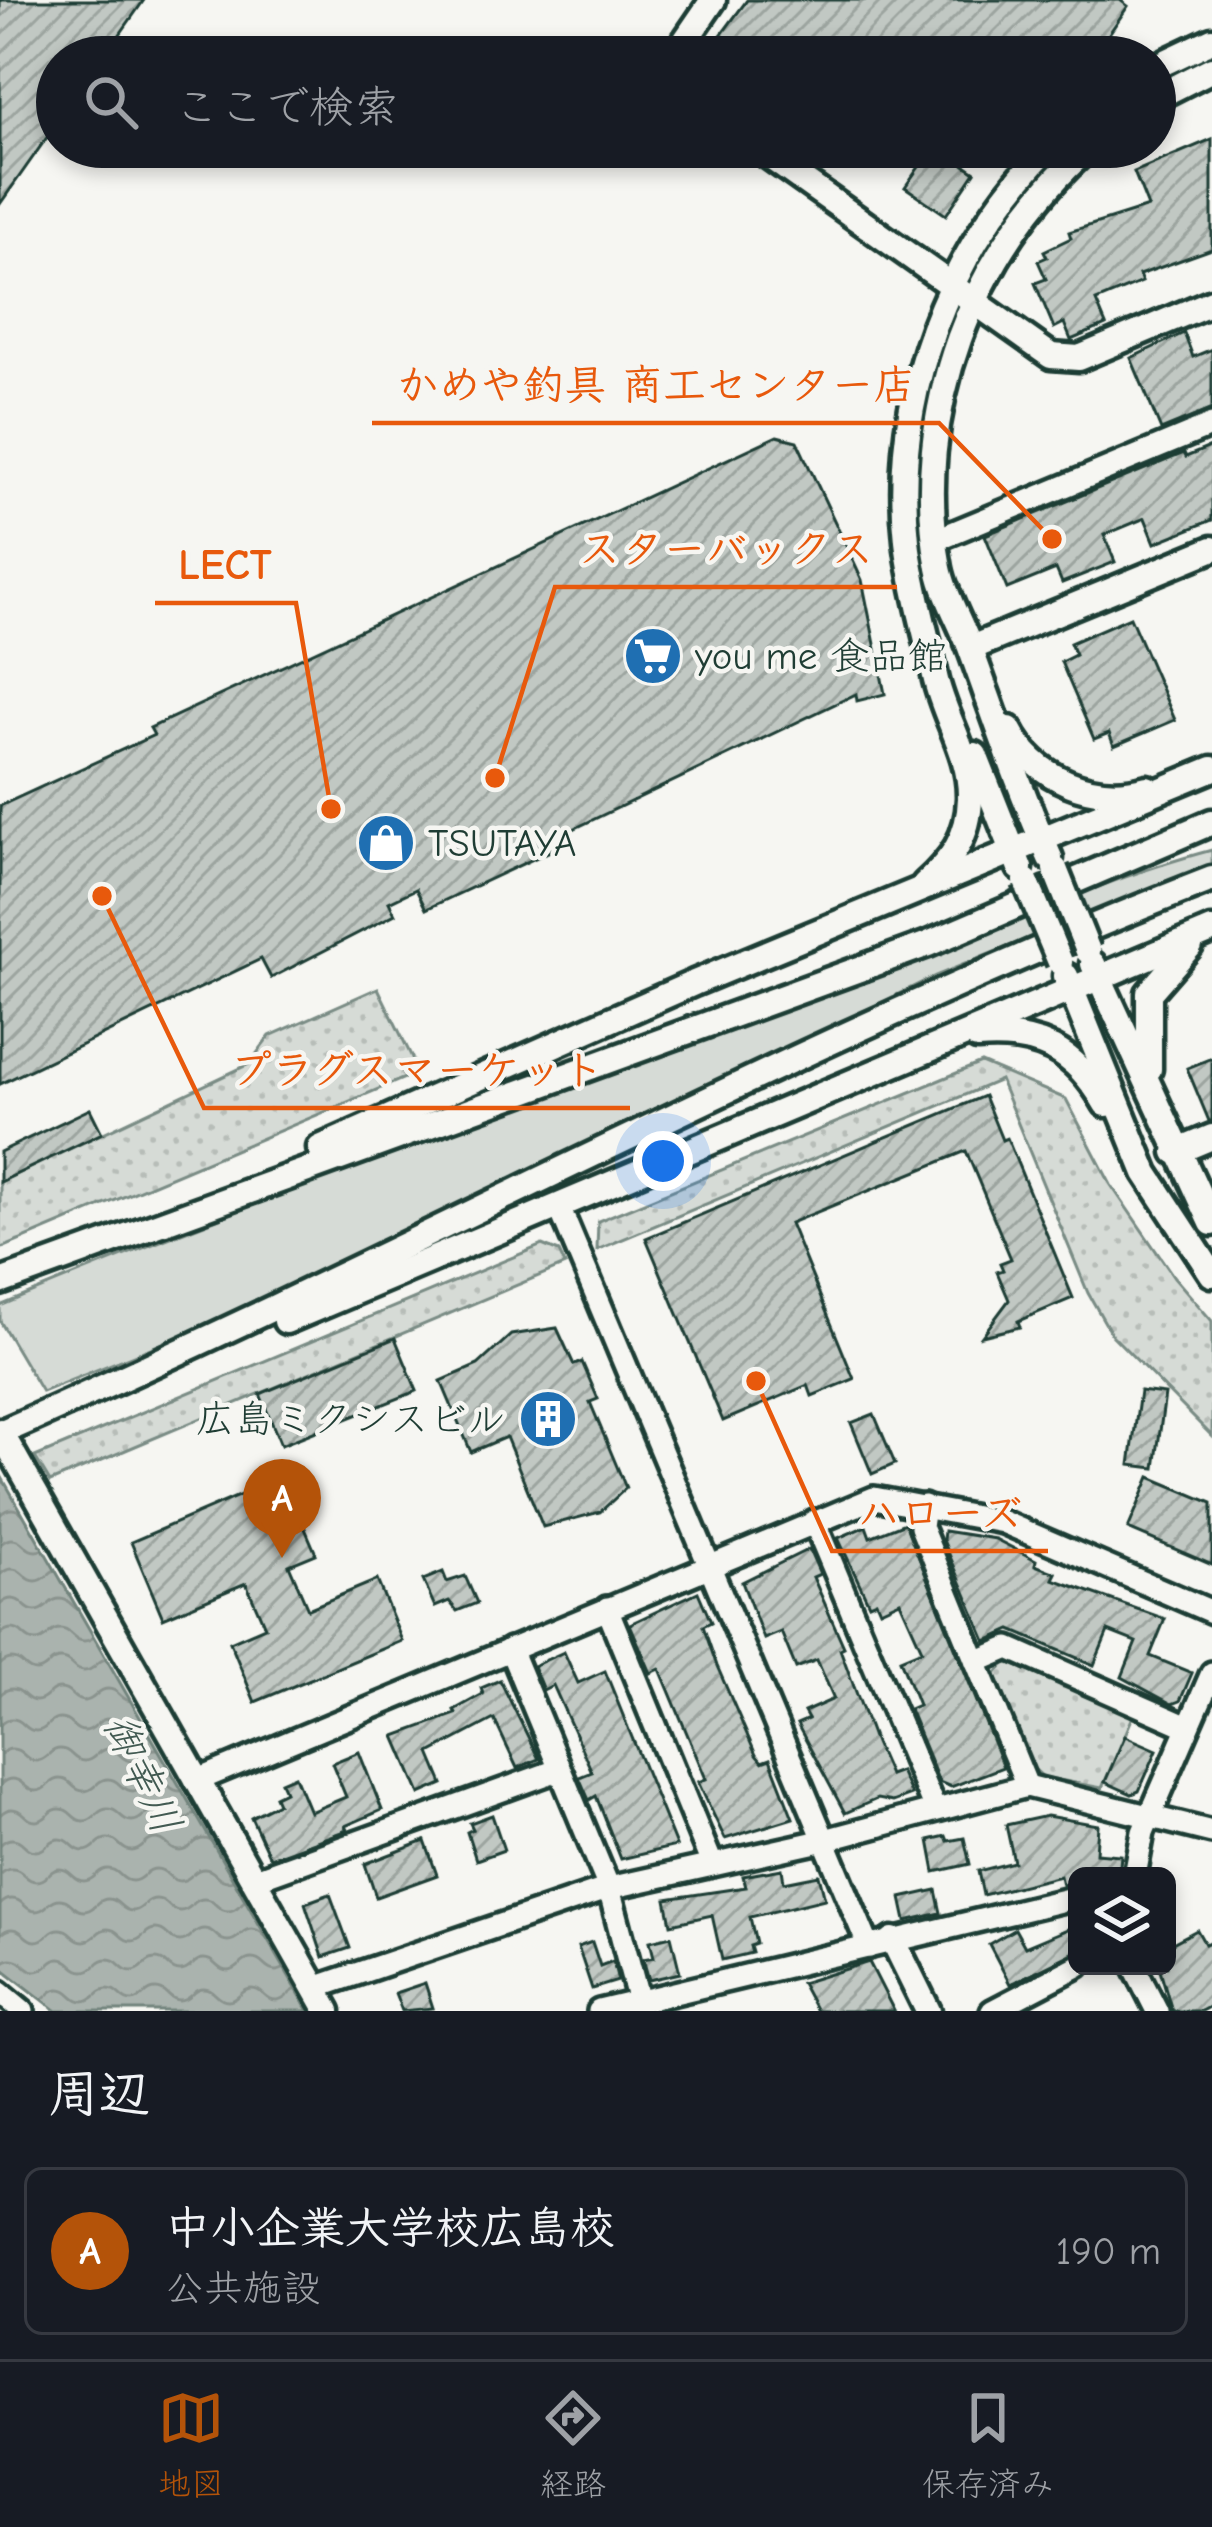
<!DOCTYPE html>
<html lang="ja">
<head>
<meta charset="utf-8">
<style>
  body { margin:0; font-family:"Comic Neue","Klee One",sans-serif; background:#242831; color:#f1f3f6 }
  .controls { position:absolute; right:36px; bottom:36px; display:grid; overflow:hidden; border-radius:18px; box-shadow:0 6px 18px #0003 }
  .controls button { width:108px; height:108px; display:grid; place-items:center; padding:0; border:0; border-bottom:3px solid #363941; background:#171b24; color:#f1f3f6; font:60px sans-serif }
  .you { position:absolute; left:663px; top:1161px; width:42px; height:42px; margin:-30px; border:9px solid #fff; border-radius:50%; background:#1a73e8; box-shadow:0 0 0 18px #1a73e833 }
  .badge { display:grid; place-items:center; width:78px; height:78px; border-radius:50%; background:#b45309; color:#fff; font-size:39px; font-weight:700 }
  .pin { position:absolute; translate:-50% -99px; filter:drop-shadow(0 3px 6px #0008) }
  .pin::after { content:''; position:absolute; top:63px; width:42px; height:36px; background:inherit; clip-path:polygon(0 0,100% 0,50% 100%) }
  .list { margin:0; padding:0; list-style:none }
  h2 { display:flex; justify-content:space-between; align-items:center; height:156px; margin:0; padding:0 48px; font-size:51px }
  h2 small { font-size:39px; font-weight:400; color:#9ea1a6 }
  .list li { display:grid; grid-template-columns:78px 1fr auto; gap:36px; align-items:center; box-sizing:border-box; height:168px; margin:0 24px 24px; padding:0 24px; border:3px solid #363941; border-radius:18px }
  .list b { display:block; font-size:45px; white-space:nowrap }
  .list p { margin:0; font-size:39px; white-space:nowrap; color:#9ea1a6 }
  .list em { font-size:39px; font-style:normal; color:#9ea1a6 }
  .icon { flex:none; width:66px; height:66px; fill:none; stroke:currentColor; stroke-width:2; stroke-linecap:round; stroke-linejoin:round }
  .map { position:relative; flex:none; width:1212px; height:2011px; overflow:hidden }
  .search { position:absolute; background:#171b24; box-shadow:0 6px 18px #0003; left:36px; right:36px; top:36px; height:132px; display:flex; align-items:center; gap:30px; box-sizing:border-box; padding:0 42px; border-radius:66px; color:#9ea1a6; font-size:45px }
  .sheet { height:348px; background:#171b24 }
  nav { display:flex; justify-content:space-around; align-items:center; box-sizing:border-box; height:168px; border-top:3px solid #363941; background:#171b24; font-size:33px; color:#9ea1a6 }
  nav a { display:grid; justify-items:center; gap:6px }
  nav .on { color:#b45309 }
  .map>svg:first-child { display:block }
  .grass { fill:#d6dbd6; stroke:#7a8c85; stroke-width:3 }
  .park { fill:url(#park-dots); stroke:#7a8c85; stroke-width:3 }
  .water { fill:url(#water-waves); stroke:#72847d; stroke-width:3 }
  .building { fill:url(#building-hatch); stroke:#1f3d34; stroke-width:3 }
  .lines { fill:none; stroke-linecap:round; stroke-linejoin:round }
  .minor-casing { stroke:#1f3d34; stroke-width:30 }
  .tertiary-casing { stroke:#1f3d34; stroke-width:33 }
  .minor { stroke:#f6f6f2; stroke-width:21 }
  .tertiary { stroke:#f6f6f2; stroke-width:24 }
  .tertiary-bridge-casing { stroke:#1f3d34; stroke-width:33; stroke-linecap:butt }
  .tertiary-bridge { stroke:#f6f6f2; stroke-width:24 }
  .labels { text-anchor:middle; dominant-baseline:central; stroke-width:9; stroke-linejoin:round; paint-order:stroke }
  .poi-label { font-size:39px; fill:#1f3d34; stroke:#f6f6f2; text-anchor:start }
  .water-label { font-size:42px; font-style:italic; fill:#425a52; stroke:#f6f6f2 }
  .leader { fill:none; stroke:#e8590c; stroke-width:4.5 }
  .callout-dot { fill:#e8590c; stroke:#f6f6f2; stroke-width:4.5 }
  .callout-label { font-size:42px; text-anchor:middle; font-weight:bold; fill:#e8590c; stroke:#f6f6f2; stroke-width:9; stroke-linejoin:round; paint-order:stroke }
</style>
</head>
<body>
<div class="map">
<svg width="1212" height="2011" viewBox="0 0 1212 2011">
  <defs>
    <pattern id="park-dots" width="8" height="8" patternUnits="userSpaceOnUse" patternTransform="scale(3)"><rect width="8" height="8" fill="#d6dbd6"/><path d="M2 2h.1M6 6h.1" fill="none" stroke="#b7bdb8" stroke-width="1.8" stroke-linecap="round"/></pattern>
    <pattern id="water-waves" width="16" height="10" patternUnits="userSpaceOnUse" patternTransform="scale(3)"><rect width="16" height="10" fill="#aab3ae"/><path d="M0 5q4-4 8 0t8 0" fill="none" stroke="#8a938e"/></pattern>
    <pattern id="building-hatch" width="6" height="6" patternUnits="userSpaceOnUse" patternTransform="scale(3)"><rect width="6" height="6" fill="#c1c8c3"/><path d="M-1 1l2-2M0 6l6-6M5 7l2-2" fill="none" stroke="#9ca49f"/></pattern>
  </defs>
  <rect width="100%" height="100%" fill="#f6f6f2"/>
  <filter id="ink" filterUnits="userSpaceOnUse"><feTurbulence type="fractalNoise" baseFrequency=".00833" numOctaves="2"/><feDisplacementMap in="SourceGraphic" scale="24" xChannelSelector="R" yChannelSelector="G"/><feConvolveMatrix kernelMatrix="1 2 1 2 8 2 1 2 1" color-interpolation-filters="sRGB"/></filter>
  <g filter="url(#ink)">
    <path class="grass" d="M1212,850V864L935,976L295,1290L42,1392L0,1321V1306C278,1190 562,1091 846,989C968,944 1086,883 1212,850Z"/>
    <g class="park">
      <path d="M378,988L419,1072L0,1249V1182L249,1064L270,1036Z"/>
      <path d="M981,1063L1066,1099L1111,1185L1174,1277L1212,1321V1436L1112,1335L1088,1293L1000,1080L597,1250L598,1221Z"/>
      <path d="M542,1245L559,1252L565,1265L50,1482L35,1457Z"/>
      <path d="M1007,1662L1134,1714L1102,1788L1043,1777L1030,1765L993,1677Z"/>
    </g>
    <path class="water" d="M0,1474L309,2011H57L0,1967Z"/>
    <g class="building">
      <path d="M0,0H144L104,57H57V123L0,204Z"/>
      <path d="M747,0H1120L1128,6L1093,57H738L716,42Z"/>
      <path d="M1212,139V249L1139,275L1142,282L1096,301L1106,325L1071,340L1064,323L1054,328L1035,283L1046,279L1038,261L1047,257L1044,251L1071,238L1069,232L1148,207L1134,172Z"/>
      <path d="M933,147H973L962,163L975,172L946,215L905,187Z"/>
      <path d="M1184,333L1193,357L1212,349V409L1161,430L1131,358Z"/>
      <path d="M777,436L797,441L862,580L885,694L857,701L856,694L559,836L563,845L426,909L416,889L389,902L395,914L271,978L261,959L0,1084V806L154,735L150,728Z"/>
      <path d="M1212,446V520L1155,543L1145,518L1104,535L1115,562L1062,583L1056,569L1007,589L985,535L1184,453L1186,457Z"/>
      <path d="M1130,617L1175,720L1114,746L1109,733L1094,739L1061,662L1075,655L1070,643Z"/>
      <path d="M1212,1058V1121H1209L1187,1068Z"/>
      <path d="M984,1096L1002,1140L1007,1138L1073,1298L1018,1321L1020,1327L982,1336L1009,1300L997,1272L1003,1270L1000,1263L1011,1259L966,1151L790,1223L854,1379L812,1396L808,1385L723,1421L646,1238Z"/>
      <path d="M90,1109L102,1133L0,1182V1152Z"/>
      <path d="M557,1328L574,1365L582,1362L598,1399L590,1402L626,1488L600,1512L543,1527L506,1437L471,1452L441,1381L478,1365L511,1335Z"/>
      <path d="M395,1338L417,1391L281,1445L260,1394Z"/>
      <path d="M1140,1391L1165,1394L1155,1468L1130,1465Z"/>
      <path d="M874,1414L895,1464L872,1474L851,1423Z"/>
      <path d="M283,1477L316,1554L289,1565L308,1609L377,1580L402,1641L255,1702L230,1642L265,1627L246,1583L163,1618L131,1542Z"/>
      <path d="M1150,1477L1212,1503V1565L1128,1529Z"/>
      <path d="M905,1523L1003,1767L951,1787L939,1782L909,1709L918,1705L900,1659L922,1650L900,1601L880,1610L876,1601L869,1604L838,1538L866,1526L870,1537Z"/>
      <path d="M944,1531L995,1539L1036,1560L1035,1565L1056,1573L1053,1579L1165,1619L1150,1656L1192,1673L1180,1701L1172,1704L1122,1677L1136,1642L1108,1631L1094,1665L1011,1630L986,1641L943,1540Z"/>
      <path d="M809,1549L820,1574L813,1577L844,1647L840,1649L875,1743L889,1775L900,1771L911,1795L892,1802L877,1799L845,1813L797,1724L808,1719L804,1712L834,1699L817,1660L796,1668L781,1632L764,1639L742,1582Z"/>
      <path d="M443,1572L447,1582L465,1576L477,1603L457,1611L449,1601L435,1607L423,1580Z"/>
      <path d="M698,1592L711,1622L703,1626L717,1666L756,1755L762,1762L770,1759L793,1818L725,1839L698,1782L706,1779L660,1669L651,1673L630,1624Z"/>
      <path d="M564,1652L578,1683L605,1671L676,1846L621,1859L596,1796L589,1800L579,1777L592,1772L553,1685L543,1690L533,1666Z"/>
      <path d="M500,1680L539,1759L517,1768L494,1719L430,1753L443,1784L420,1794L395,1736L456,1714L454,1710L483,1694L481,1688Z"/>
      <path d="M1125,1736L1157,1750L1139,1791L1132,1794L1105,1782Z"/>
      <path d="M359,1752L382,1810L345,1826L347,1830L270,1858L251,1817L278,1803L275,1796L285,1791L281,1782L295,1776L310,1812L346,1797L332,1763Z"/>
      <path d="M492,1815L504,1850L476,1860L467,1832L473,1829L470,1823Z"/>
      <path d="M1047,1816L1098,1825L1096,1853L1121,1855L1119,1876H1077V1882L1062,1885L1060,1876L983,1895L978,1871L1014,1862L1006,1825Z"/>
      <path d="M946,1836L948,1841L964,1838L970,1864L935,1872L929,1840Z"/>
      <path d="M425,1841L437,1875L376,1897L365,1864Z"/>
      <path d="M782,1869L784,1882L819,1875L825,1899L750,1917L756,1944L750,1946L752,1953L722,1960L712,1915L671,1924L666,1899L746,1887L743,1876Z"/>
      <path d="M936,1890L941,1913L906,1921L901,1898Z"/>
      <path d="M330,1894L350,1948L323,1957L305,1903Z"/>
      <path d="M1077,1925V1951L1010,1984L989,1944L1015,1929L1025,1947Z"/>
      <path d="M1197,1930L1205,1944L1212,1941V2005L1201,2011H1172L1159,1966H1167V1946Z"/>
      <path d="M671,1936L680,1973L649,1980L643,1959L654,1957L650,1941Z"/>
      <path d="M592,1942L600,1966L613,1961L618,1981L592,1989L578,1947Z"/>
      <path d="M869,1962L894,2011H816L801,1983Z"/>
      <path d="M425,1983L433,2008L402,2011L395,1993Z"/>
    </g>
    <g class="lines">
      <defs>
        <g id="minor">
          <path d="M935,540L1212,425"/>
          <path d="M560,1209L869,1947"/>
          <path d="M924,1506L921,1527L1027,1786"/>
          <path d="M814,1521L935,1810"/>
          <path d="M607,1608L712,1864"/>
          <path d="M510,1649L609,1888L638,1998"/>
          <path d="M976,1662L1009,1648L1188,1727"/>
          <path d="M196,1781L874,1498L1003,1522L1212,1612"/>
          <path d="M1135,1876L1143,1832L1212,1673"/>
          <path d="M253,1880L558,1770"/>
          <path d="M1134,1966L1157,2011"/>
          <path d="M315,1988L609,1888L825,1840L1027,1786L1212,1832"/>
          <path d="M0,1992L23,2011"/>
          <path d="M599,2011L1077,1897"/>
          <path d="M992,2011L1078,1966"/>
        </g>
        <g id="tertiary">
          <path d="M674,57L713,0"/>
          <path d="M1155,67L1212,40"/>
          <path d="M1155,98L1212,69"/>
          <path d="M756,147L1051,356L1079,358L1212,302"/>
          <path d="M971,648L1212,549"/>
          <path d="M1009,729C1034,779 1095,803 1147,788"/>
          <path d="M975,755L1020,868"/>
          <path d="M1050,858C1020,791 997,722 972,653C962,624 945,598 939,568C910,415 972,249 1089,147"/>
          <path d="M925,884C952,860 969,837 970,798C971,754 944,718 935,676C926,631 912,587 907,541C891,395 948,251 1048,147"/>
          <path d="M1093,964L1212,1223"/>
          <path d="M1066,976L1146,1173L1212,1274"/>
          <path d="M977,1037C1038,1032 1075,1050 1106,1104"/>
          <path d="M1149,1069V993L1190,946"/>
          <path d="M320,1148L694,983L1212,769"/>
          <path d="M1176,1152L1212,1137"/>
          <path d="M0,1282L928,944L1212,822"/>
          <path d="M286,1321L1212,930"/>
          <path d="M0,1431L328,2011"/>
          <path d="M0,1433C407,1255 798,1039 1212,879"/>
          <path d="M893,1940L928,2011"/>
        </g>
      </defs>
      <use href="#minor" class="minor-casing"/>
      <use href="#tertiary" class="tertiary-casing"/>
      <use href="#minor" class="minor"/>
      <use href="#tertiary" class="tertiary"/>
      <defs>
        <g id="tertiary-bridge">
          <path d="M1055,869L1088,951"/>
          <path d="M1026,881L1060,962"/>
        </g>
      </defs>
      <use href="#tertiary-bridge" class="tertiary-bridge-casing"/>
      <use href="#tertiary-bridge" class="tertiary-bridge"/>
    </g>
  </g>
  <defs>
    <symbol id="supermarket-disc" viewBox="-11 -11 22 22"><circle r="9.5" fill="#1f6fb2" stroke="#f6f6f2"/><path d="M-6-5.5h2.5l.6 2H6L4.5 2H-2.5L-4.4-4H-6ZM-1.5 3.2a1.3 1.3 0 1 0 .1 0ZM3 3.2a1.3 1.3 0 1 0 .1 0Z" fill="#fff"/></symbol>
    <symbol id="shop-disc" viewBox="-11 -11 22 22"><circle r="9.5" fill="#1f6fb2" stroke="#f6f6f2"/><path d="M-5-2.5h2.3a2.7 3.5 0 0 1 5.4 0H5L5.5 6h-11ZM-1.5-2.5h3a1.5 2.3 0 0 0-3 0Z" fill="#fff"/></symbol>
    <symbol id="building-disc" viewBox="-11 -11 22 22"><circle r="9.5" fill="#1f6fb2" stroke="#f6f6f2"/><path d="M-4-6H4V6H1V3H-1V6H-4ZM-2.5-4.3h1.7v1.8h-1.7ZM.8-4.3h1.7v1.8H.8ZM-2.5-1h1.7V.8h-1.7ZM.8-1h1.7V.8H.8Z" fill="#fff"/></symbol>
  </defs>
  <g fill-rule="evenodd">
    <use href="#supermarket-disc" x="620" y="623" width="66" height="66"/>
    <use href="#shop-disc" x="353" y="810" width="66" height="66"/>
    <use href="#building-disc" x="515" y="1386" width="66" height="66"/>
  </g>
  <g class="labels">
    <g class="poi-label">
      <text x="695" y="656">you me 食品館</text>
      <text x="428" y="843">TSUTAYA</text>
      <text x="506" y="1419" text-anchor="end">広島ミクシスビル</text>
    </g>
    <g class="water-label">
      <text transform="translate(142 1774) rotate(65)">御幸川</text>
    </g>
  </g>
  <path class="leader" d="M1052 539L939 423H372M495 778L555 587H897M331 809L296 603H155M102 896L204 1108H630M756 1381L832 1551H1048"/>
  <g class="callout-dot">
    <circle cx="1052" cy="539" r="12"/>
    <circle cx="495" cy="778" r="12"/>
    <circle cx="331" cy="809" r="12"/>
    <circle cx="102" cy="896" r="12"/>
    <circle cx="756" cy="1381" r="12"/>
  </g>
  <g class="callout-label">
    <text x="656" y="399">かめや釣具 商工センター店</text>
    <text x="726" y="563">スターバックス</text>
    <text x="225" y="579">LECT</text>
    <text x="417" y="1084">プラグスマーケット</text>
    <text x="940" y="1527">ハローズ</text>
  </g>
</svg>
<div class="controls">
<button><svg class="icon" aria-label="layers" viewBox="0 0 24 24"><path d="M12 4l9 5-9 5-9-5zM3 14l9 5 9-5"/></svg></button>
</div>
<div class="you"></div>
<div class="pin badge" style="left:282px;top:1558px">A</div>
<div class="search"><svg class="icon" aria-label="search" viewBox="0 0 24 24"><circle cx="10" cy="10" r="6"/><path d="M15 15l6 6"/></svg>ここで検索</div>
</div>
<section class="sheet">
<h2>周辺<small></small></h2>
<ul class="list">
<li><span class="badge">A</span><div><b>中小企業大学校広島校</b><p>公共施設</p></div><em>190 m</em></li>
</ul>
</section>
<nav>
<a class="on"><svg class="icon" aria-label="map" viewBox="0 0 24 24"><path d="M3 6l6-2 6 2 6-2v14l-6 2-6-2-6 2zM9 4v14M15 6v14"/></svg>地図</a>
<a><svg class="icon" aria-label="directions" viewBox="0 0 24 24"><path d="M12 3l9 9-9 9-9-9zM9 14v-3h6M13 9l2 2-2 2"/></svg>経路</a>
<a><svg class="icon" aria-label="saved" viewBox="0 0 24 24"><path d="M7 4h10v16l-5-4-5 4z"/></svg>保存済み</a>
</nav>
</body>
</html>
